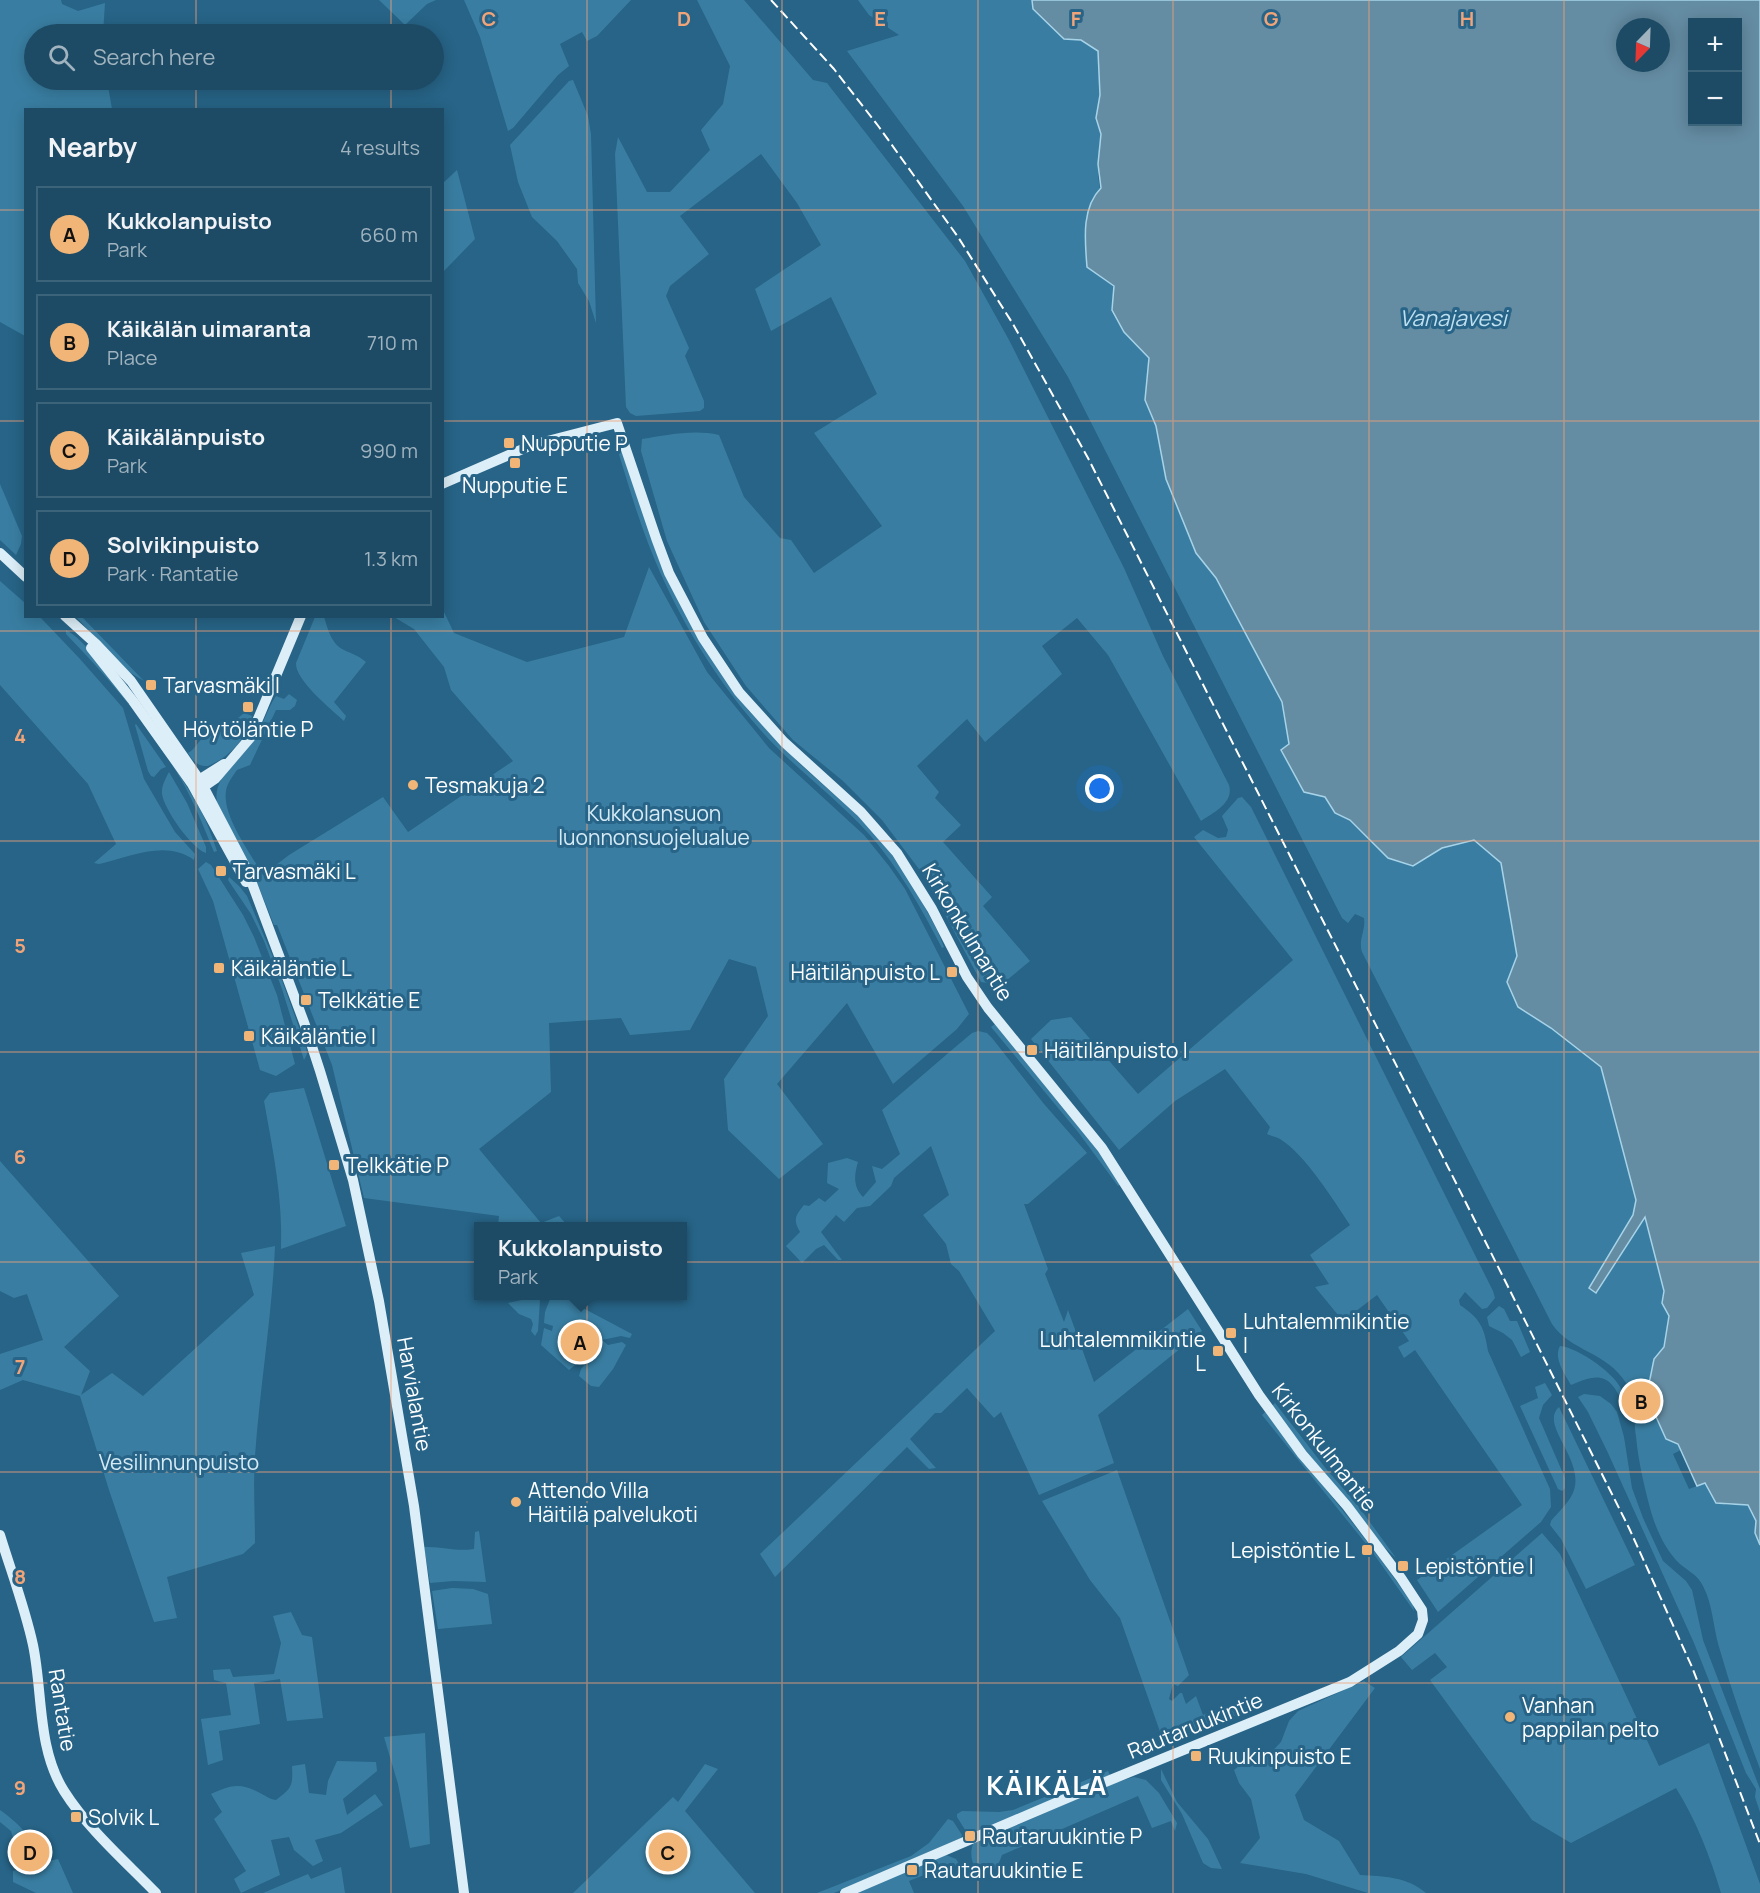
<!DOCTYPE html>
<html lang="en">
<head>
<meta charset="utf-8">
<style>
  body { margin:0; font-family:Manrope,sans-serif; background:#2a556e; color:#f1f3f6 }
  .controls { position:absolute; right:18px; top:18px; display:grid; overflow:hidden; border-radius:0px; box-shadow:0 3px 15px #0003 }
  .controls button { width:54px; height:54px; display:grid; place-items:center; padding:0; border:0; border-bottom:2px solid #3b6379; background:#1d4b65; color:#f1f3f6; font:30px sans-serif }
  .compass { position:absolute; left:1616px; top:18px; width:54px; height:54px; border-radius:50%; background:#1d4b65; box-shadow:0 3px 15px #0003; rotate:203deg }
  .you { position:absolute; left:1100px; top:789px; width:21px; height:21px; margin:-15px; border:4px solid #fff; border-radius:50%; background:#1a73e8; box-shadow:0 0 0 9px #1a73e833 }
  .badge { display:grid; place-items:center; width:39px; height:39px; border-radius:50%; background:#f1b578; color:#111; font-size:20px; font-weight:700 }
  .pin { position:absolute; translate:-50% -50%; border:3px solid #fff; box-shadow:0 2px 6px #0006 }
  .popup { position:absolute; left:474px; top:1222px; width:213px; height:78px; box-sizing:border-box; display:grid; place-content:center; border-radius:0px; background:#1d4b65; filter:drop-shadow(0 2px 4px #0005); font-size:20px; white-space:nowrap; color:#a0b3bf }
  .popup b { font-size:22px; color:#f1f3f6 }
  .popup::after { content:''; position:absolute; left:50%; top:100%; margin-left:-12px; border:12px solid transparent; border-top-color:#1d4b65 }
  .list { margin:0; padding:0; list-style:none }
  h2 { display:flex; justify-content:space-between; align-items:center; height:78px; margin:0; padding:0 24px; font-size:26px }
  h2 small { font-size:20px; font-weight:400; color:#a0b3bf }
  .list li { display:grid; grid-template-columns:39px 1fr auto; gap:18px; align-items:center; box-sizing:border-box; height:96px; margin:0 12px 12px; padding:0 12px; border:2px solid #3b6379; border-radius:0px }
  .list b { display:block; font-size:22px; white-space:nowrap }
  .list p { margin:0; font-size:20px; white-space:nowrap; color:#a0b3bf }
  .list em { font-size:20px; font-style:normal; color:#a0b3bf }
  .icon { flex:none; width:33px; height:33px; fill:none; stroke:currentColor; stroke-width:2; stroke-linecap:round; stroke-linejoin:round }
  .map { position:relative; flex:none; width:1760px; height:1893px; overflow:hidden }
  .search { position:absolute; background:#1d4b65; box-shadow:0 3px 15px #0003; left:24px; top:24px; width:420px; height:66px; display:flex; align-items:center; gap:15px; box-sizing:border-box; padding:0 21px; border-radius:33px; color:#a0b3bf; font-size:22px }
  .panel { position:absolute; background:#1d4b65; box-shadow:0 3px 15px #0003; left:24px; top:108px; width:420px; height:510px; border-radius:0px }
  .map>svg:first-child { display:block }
  .green { fill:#397ea2 }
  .water { fill:#648ca3; stroke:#a7d3e9; stroke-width:1.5; fill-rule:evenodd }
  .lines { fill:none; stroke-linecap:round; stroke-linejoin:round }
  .secondary { stroke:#dceef7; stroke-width:10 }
  .rail { stroke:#fff; stroke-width:2; stroke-dasharray:10 4.5; stroke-linecap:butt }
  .grid { fill:none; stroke:#f2a479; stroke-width:1.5; stroke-opacity:0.55 }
  .poi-dot { fill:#f1b578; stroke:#276487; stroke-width:2 }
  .labels { text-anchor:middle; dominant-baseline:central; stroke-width:6; stroke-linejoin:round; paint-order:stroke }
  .poi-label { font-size:21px; fill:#fff; stroke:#276487; text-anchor:start }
  .park-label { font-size:21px; fill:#d6ebf6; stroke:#276487 }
  .street-label { font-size:21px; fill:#fff; stroke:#276487 }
  .water-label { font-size:22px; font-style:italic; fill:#bedfef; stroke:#276487 }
  .district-label { font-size:27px; font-weight:bold; letter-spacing:1.5px; fill:#fff; stroke:#276487 }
  .grid-label { font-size:20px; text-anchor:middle; font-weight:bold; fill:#f2a479; stroke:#276487; stroke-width:6; stroke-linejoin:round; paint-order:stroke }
</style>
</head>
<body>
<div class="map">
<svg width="1760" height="1893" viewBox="0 0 1760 1893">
  <rect width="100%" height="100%" fill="#276487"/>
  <g class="green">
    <path d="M0,0H61L62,4L78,11L105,3L103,34H34V80H107L112,109L26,110L25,336L0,322Z"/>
    <path d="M379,0H436L427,4L405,25Z"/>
    <path d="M464,0H631L597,36L587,41L582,32L560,44L569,66L558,75L513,128L508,131L480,37Z"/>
    <path d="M697,0H744L813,80L827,83L965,261L1009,340L1124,568L1163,656L1229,785C1234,803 1214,812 1201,821L1108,655L1077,618L1042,646L1062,674L985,742L967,719L917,766L939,792L935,798L961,825L943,842L992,897L983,906L1030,961L1001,985L981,982L925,877L882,820L843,781L793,740L746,686L704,622L667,541L641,451L642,439C667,435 694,429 719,435L744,497L780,538L791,540L814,573L882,526L814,433L877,394L831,297L771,331L755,289L821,245L797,203L761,154L680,216L709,254L670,286L666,296L689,348L685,356L704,401V408L700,411L636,416L630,413L626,407L615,154L618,137L647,192H670L710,150L701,130L723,104L730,66Z"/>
    <path d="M858,0H1032L1033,9L1064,39L1081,40L1098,51L1100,95L1096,118L1101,134L1098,176L1114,286L1124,332L1149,358L1145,400L1156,426L1166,479L1196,553L1216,578L1282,702L1289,744L1281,751L1304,792L1325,797L1335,813L1350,820L1388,858L1413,866L1442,848L1474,840L1501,863L1517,956L1507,982L1518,1007L1551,1028L1601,1067L1636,1200L1633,1215L1590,1288L1597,1293L1645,1217L1664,1291L1662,1303L1669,1316L1664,1347L1654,1359L1650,1379L1644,1390L1666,1439L1678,1444L1681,1450L1673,1454L1689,1489L1705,1483L1726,1505H1748L1756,1521L1755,1533L1760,1545V1769C1745,1729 1731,1689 1719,1647C1713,1627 1713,1605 1703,1586C1698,1575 1688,1571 1680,1564C1665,1550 1655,1527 1650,1508C1644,1485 1638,1460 1636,1436C1633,1417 1637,1400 1626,1383C1607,1352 1570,1351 1552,1324L1362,952C1358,940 1366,930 1364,918L1355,914L1348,923L1342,918L1068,377L963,206L847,51L899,35L869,15Z"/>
    <path d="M573,80L588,116L591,134L596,323L589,301L578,283L577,269L557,241L532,217L518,182L510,145L569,81Z"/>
    <path d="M457,170L475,239L443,272V183Z"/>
    <path d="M618,446H620L661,565L748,710L800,764L858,816L887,848L914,887L937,930L944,947L942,948C921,908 899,868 869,834C834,795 791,766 757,726C710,672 674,610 648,543C636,512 627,480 617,448Z"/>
    <path d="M0,484L22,536L21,544L16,555L0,540Z"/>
    <path d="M649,567L707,672L769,748L864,835L889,866L905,889L969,1014L957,1029L893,1084L847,1003L777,1084L823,1144L779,1179L728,1130L724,1079L768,1016L756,967L729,959L690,1030L630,1035L621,1018L549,1023L551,1092L479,1149L541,1223L559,1216L568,1226H498L499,1216L364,1198L332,1065L277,925H274L254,875L217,802C212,778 241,757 254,739C263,726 267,709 276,696L284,699L289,694L297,700L295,706L290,710H276L250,765L237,770C233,776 227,783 226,791C222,816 251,854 263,875L289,855L383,797L408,832L513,761L451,690L444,667L414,629L394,617L442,616L443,610L454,633L527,662L624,637Z"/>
    <path d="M0,581L25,603L26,616L40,617L80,659L123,708L144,779L175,832L195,854L194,860C166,839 129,857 99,864L94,863L116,844L88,784L0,685Z"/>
    <path d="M76,617H82L144,681L129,672Z"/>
    <path d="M315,617H324C328,629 331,644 344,650C352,654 358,655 366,662L334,702L346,716L344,721C331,709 295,680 296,663Z"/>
    <path d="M66,630C86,640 111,679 125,699C151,735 178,770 200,809C207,822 212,837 217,851L214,852C204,828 195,804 182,781C151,728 109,678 66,634Z"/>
    <path d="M244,713L252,716C245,740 231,756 208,766C198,767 193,761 188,753C195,749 197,743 202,739C216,730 232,724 244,713Z"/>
    <path d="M136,724L166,767L161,769L154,777L151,776L148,771L135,725Z"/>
    <path d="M169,772L187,803L206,847V853C191,848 164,809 162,794C161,786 166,778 169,772Z"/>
    <path d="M1242,797L1251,807L1493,1291L1495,1298L1487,1308L1482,1309L1465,1292L1459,1300L1460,1305C1480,1319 1484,1326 1488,1351L1550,1489L1551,1507L1541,1522L1438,1612L1417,1580L1522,1505L1415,1350L1404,1358L1398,1347L1409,1341L1377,1295L1343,1321L1315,1287L1329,1284L1310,1255L1350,1225C1334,1201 1305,1154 1280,1139C1277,1137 1271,1136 1267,1134L1270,1127L1225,1069L1175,1101L1119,1150L1031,1039L1051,1020L1071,1017L1138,1094L1293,960L1194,837L1203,830L1218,838L1226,837L1228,830L1222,816L1238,798Z"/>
    <path d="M206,862L211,865L243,915L254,937L277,995L295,1064L276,1076L260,1070L213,901L198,869Z"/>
    <path d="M229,877L239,886L247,896L276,964L306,1047L307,1054L304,1060L282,989L264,941L251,914L228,880Z"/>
    <path d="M995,1024L1102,1155L1122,1183L1118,1186L1078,1132L991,1027Z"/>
    <path d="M978,1031L987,1033L992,1038L1044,1104L1087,1153L1028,1204H1024L1048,1269L1045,1274L1064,1322L1068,1310L1094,1382L1188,1309L1202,1331L1098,1415L1114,1463L1039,1495L1001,1412L994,1418L967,1388L941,1413H935L910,1439L936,1468L929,1469L907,1447L775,1577L760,1554L995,1331L959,1271L951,1264L946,1244L923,1215L949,1195L931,1146L894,1178L891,1186L870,1206L857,1208L844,1222L836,1215L821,1232L842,1260H838L824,1245L816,1249L802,1263L786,1246L800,1232C793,1220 795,1216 804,1205L809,1206L819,1198L825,1202L839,1189L827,1183L828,1163L847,1158L858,1162C854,1175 853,1187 863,1197L876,1182L872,1166L882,1169L900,1154L882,1110L953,1049L972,1033Z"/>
    <path d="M304,1088L346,1226L281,1249C283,1199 273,1151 264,1101L270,1093Z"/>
    <path d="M0,1161L119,1296L64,1347L90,1371L81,1395L112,1373L143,1396L254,1295L241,1253L275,1246C272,1316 260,1386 255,1456C253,1485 255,1514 255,1543L243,1554L167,1577L177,1618L154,1622L109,1490L80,1396L23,1380L0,1390V1354L43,1340L27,1294L14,1298L0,1291Z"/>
    <path d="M548,1296H574L581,1307L632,1334L630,1338L621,1336L602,1340L608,1345L622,1342L626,1345L613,1369L599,1387L591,1386L579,1376L581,1369L592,1357L586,1354L584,1358L569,1370L541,1345L544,1328L552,1331L553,1326L544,1323L545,1312L550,1299Z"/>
    <path d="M535,1297H539L540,1300L538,1331L535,1336L531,1331L533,1324L531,1319L519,1314L508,1303Z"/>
    <path d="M1499,1306L1504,1309L1510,1321H1517L1530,1352L1521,1357L1512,1340L1503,1333L1489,1326L1487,1317Z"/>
    <path d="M1560,1346C1578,1347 1627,1380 1624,1400C1618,1396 1617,1390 1612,1385C1601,1371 1584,1380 1571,1385C1565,1374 1553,1358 1560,1346Z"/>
    <path d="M1545,1383L1552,1395L1543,1405L1539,1418L1565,1478V1488L1562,1491L1558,1489L1520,1406L1538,1398L1535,1387Z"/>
    <path d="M1584,1394L1600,1396L1611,1404L1617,1412L1624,1437L1632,1488L1643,1518L1663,1561L1686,1581L1692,1590L1703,1640L1760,1789V1812L1755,1797L1756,1789L1746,1773L1694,1643L1608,1453L1588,1412L1578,1397Z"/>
    <path d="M1275,1403L1327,1470L1356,1503L1396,1558L1384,1547L1295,1437L1272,1406Z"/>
    <path d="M1559,1407L1635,1565L1586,1589L1561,1539L1550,1525L1551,1521C1558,1512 1571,1501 1574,1490C1584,1458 1539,1425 1559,1407Z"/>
    <path d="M1265,1412C1314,1477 1368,1538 1413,1605L1414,1611L1371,1550L1262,1415Z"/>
    <path d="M1117,1470L1189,1675L1178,1686L1173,1684L1169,1699L1172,1701L1180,1693H1182L1186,1704L1196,1696L1203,1715L1251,1697L1254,1707L1210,1727L1164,1743L1120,1618L1090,1580L1042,1501Z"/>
    <path d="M479,1531L486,1582L453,1581L430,1583L424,1547C443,1546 455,1552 474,1549L475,1532Z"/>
    <path d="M1542,1533L1560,1554L1659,1766L1709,1743L1760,1884V1893H1721C1710,1856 1696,1820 1676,1788L1571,1843L1532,1820L1430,1680L1447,1667L1435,1653L1412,1670L1401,1657Z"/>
    <path d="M452,1588L473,1589L488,1594L492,1624L438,1629L432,1591Z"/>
    <path d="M291,1612L302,1635L312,1637L323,1718L287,1721L280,1679L254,1683L260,1724L219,1731L223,1760L208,1765L201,1719L231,1715L226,1683L214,1680L213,1670L230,1669L233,1677L274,1674L281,1643L273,1616Z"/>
    <path d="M1364,1681L1375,1688L1295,1795L1304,1820L1339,1841L1360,1875C1383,1876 1408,1877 1426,1893H1368L1306,1874L1240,1863L1260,1838L1251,1799L1239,1783L1234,1770L1239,1766L1260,1764L1281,1742L1289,1721L1298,1711Z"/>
    <path d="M425,1733L430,1844L410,1848L398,1784L384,1737Z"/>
    <path d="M337,1761L376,1762L377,1771L343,1799L347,1815L375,1794L383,1805L341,1833L315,1840L323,1861L313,1866L294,1850L289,1837L271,1840L280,1875L241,1893L234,1879L246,1871L214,1819L222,1812L211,1794C229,1786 239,1782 258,1792C265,1795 268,1799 276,1800C292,1788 293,1786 292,1766L305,1764L309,1793L326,1795L328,1781Z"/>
    <path d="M705,1764L718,1769L685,1811L755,1893H573L673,1797L678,1802Z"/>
    <path d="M1161,1769L1177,1802L1208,1839L1222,1869L1211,1868L1203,1863L1182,1814L1161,1780Z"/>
    <path d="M1108,1771L1110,1775L971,1834L967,1833L957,1817V1814L962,1811L999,1812L1013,1810Z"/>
    <path d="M1134,1777L1146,1780L1159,1793L1177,1823L1175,1831L1171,1821L1152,1828L1138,1796L1002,1855C998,1866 995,1872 983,1874C972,1869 969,1855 973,1844L1114,1783Z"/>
    <path d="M0,1810C21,1825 33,1839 45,1862L58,1859L73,1893H36L13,1882V1871L31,1865L25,1853L17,1851L11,1831L0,1822Z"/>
    <path d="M948,1819L953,1821L962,1835L961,1838L834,1893H817L911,1856L929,1843Z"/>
    <path d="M946,1855L956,1859L963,1870L962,1872H959L954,1863L909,1881L914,1893H853Z"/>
    <path d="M341,1867L345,1893H263L308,1874L311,1879Z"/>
  </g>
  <path class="water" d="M1032,0H1760V1545L1755,1533L1756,1521L1748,1505L1716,1503L1705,1483L1697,1486L1678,1444L1666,1439L1644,1390L1650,1379L1654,1359L1664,1347L1669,1316L1662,1303L1664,1291L1645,1217L1596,1293L1589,1288L1633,1215L1636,1200L1601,1067L1551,1028L1518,1007L1507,982L1517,956L1501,863L1474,840L1442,848L1413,866L1388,858L1350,820L1335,813L1325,797L1304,792L1281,750L1289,744L1282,702L1216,578L1196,553L1166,479L1156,426L1145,400L1149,358L1124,332L1112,310L1114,286L1087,267C1085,241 1081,208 1101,188L1098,164L1101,134L1096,118L1100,95L1098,51L1081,40L1064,39L1033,9ZM1692,22H1738V122H1692ZM1625,27H1661V63H1625Z"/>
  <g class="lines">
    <g class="secondary">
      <path d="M442,484L532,445L617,423L656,538L669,573L703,638L739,692L784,742L861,812L897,853L932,909L967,977L988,1008L1102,1148L1259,1395L1302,1454L1347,1506L1401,1578L1422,1610L1423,1620L1418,1634L1399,1651L1350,1682L1093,1787L845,1893"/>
      <path d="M0,553L26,577"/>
      <path d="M65,616L96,644L131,681L201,782L247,870L305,1025L320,1071L353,1180L379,1301L414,1506L464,1893"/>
      <path d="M91,648L133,701L192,784L246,882"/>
      <path d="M194,783L224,764"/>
      <path d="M199,790L215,779L250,738L301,616"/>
      <path d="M0,1535C11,1571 25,1608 33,1645C43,1693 37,1748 64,1791C88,1829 125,1861 156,1893"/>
    </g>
    <path class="rail" d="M771,0L834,69L879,127L958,237L1013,324L1088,458L1451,1173L1629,1528L1692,1667L1760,1844"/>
  </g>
  <path class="grid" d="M196,0V34M391,0V34M587,0V1893M782,0V1893M978,0V1893M1173,0V1893M1369,0V1893M1564,0V1893M196,80V110M391,80V110M0,210H26M442,210H1760M0,421H26M442,421H1760M196,616V1893M391,616V1893M0,631H1760M0,841H1760M0,1052H1760M0,1262H1760M0,1472H1760M0,1683H1760"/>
  <g class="poi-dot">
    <rect x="503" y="437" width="12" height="12" rx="3"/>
    <rect x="509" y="457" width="12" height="12" rx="3"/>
    <rect x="145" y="679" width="12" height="12" rx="3"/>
    <rect x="242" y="701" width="12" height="12" rx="3"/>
    <circle cx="413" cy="785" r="6"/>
    <rect x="215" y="865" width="12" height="12" rx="3"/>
    <rect x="213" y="962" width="12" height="12" rx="3"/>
    <rect x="946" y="966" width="12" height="12" rx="3"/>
    <rect x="300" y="994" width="12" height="12" rx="3"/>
    <rect x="243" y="1030" width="12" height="12" rx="3"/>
    <rect x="1026" y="1044" width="12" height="12" rx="3"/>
    <rect x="328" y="1159" width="12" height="12" rx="3"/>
    <rect x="1225" y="1327" width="12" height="12" rx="3"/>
    <rect x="1212" y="1345" width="12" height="12" rx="3"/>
    <circle cx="516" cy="1502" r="6"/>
    <rect x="1361" y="1544" width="12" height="12" rx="3"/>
    <rect x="1397" y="1560" width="12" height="12" rx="3"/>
    <circle cx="1510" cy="1717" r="6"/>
    <rect x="1190" y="1750" width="12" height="12" rx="3"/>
    <rect x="70" y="1811" width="12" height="12" rx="3"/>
    <rect x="964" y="1830" width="12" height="12" rx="3"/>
    <rect x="906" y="1864" width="12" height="12" rx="3"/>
  </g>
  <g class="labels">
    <g class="poi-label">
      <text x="521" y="443">Nupputie P</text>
      <text x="515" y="485" text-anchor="middle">Nupputie E</text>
      <text x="163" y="685">Tarvasmäki I</text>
      <text x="248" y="729" text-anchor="middle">Höytöläntie P</text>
      <text x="425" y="785">Tesmakuja 2</text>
      <text x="233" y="871">Tarvasmäki L</text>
      <text x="231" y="968">Käikäläntie L</text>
      <text x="940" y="972" text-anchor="end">Häitilänpuisto L</text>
      <text x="318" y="1000">Telkkätie E</text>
      <text x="261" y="1036">Käikäläntie I</text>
      <text x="1044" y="1050">Häitilänpuisto I</text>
      <text x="346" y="1165">Telkkätie P</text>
      <text x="1243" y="1321">Luhtalemmikintie<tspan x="1243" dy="24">I</tspan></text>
      <text x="1206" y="1339" text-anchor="end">Luhtalemmikintie<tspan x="1206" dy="24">L</tspan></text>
      <text x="528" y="1490">Attendo Villa<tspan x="528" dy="24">Häitilä palvelukoti</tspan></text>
      <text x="1355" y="1550" text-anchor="end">Lepistöntie L</text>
      <text x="1415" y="1566">Lepistöntie I</text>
      <text x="1522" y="1705">Vanhan<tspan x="1522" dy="24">pappilan pelto</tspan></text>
      <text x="1208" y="1756">Ruukinpuisto E</text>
      <text x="88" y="1817">Solvik L</text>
      <text x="982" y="1836">Rautaruukintie P</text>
      <text x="924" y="1870">Rautaruukintie E</text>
    </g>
    <g class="park-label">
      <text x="654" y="813">Kukkolansuon<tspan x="654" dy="24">luonnonsuojelualue</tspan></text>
      <text x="179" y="1462">Vesilinnunpuisto</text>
    </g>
    <g class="street-label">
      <text transform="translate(968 932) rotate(59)">Kirkonkulmantie</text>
      <text transform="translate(415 1394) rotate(80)">Harvialantie</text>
      <text transform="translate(1325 1447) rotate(52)">Kirkonkulmantie</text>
      <text transform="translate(63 1710) rotate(81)">Rantatie</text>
      <text transform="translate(1195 1725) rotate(-22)">Rautaruukintie</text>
    </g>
    <g class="water-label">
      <text x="1453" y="318">Vanajavesi</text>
    </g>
    <g class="district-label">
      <text x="1047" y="1784">KÄIKÄLÄ</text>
    </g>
  </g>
  <g class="grid-label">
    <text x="489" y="26">C</text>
    <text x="684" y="26">D</text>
    <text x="880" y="26">E</text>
    <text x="1076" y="26">F</text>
    <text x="1271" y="26">G</text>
    <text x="1467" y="26">H</text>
    <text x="20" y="743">4</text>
    <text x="20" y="953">5</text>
    <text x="20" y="1164">6</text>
    <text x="20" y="1374">7</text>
    <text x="20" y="1584">8</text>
    <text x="20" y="1795">9</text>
  </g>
</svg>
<div class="controls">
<button>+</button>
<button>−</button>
</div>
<svg class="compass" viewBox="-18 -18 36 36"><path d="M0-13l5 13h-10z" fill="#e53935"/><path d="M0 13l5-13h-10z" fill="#a0b3bf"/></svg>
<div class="you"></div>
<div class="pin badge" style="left:580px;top:1342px">A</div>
<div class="popup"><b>Kukkolanpuisto</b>Park</div>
<div class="pin badge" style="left:1641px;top:1401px">B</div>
<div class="pin badge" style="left:668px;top:1852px">C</div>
<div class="pin badge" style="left:30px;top:1852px">D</div>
<div class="search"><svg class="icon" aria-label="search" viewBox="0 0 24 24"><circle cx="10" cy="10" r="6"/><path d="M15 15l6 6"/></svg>Search here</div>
<section class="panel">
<h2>Nearby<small>4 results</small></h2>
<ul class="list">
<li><span class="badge">A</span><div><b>Kukkolanpuisto</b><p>Park</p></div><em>660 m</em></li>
<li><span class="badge">B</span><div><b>Käikälän uimaranta</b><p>Place</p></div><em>710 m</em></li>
<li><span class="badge">C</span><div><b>Käikälänpuisto</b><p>Park</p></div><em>990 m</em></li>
<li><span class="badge">D</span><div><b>Solvikinpuisto</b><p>Park · Rantatie</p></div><em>1.3 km</em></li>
</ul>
</section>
</div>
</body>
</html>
